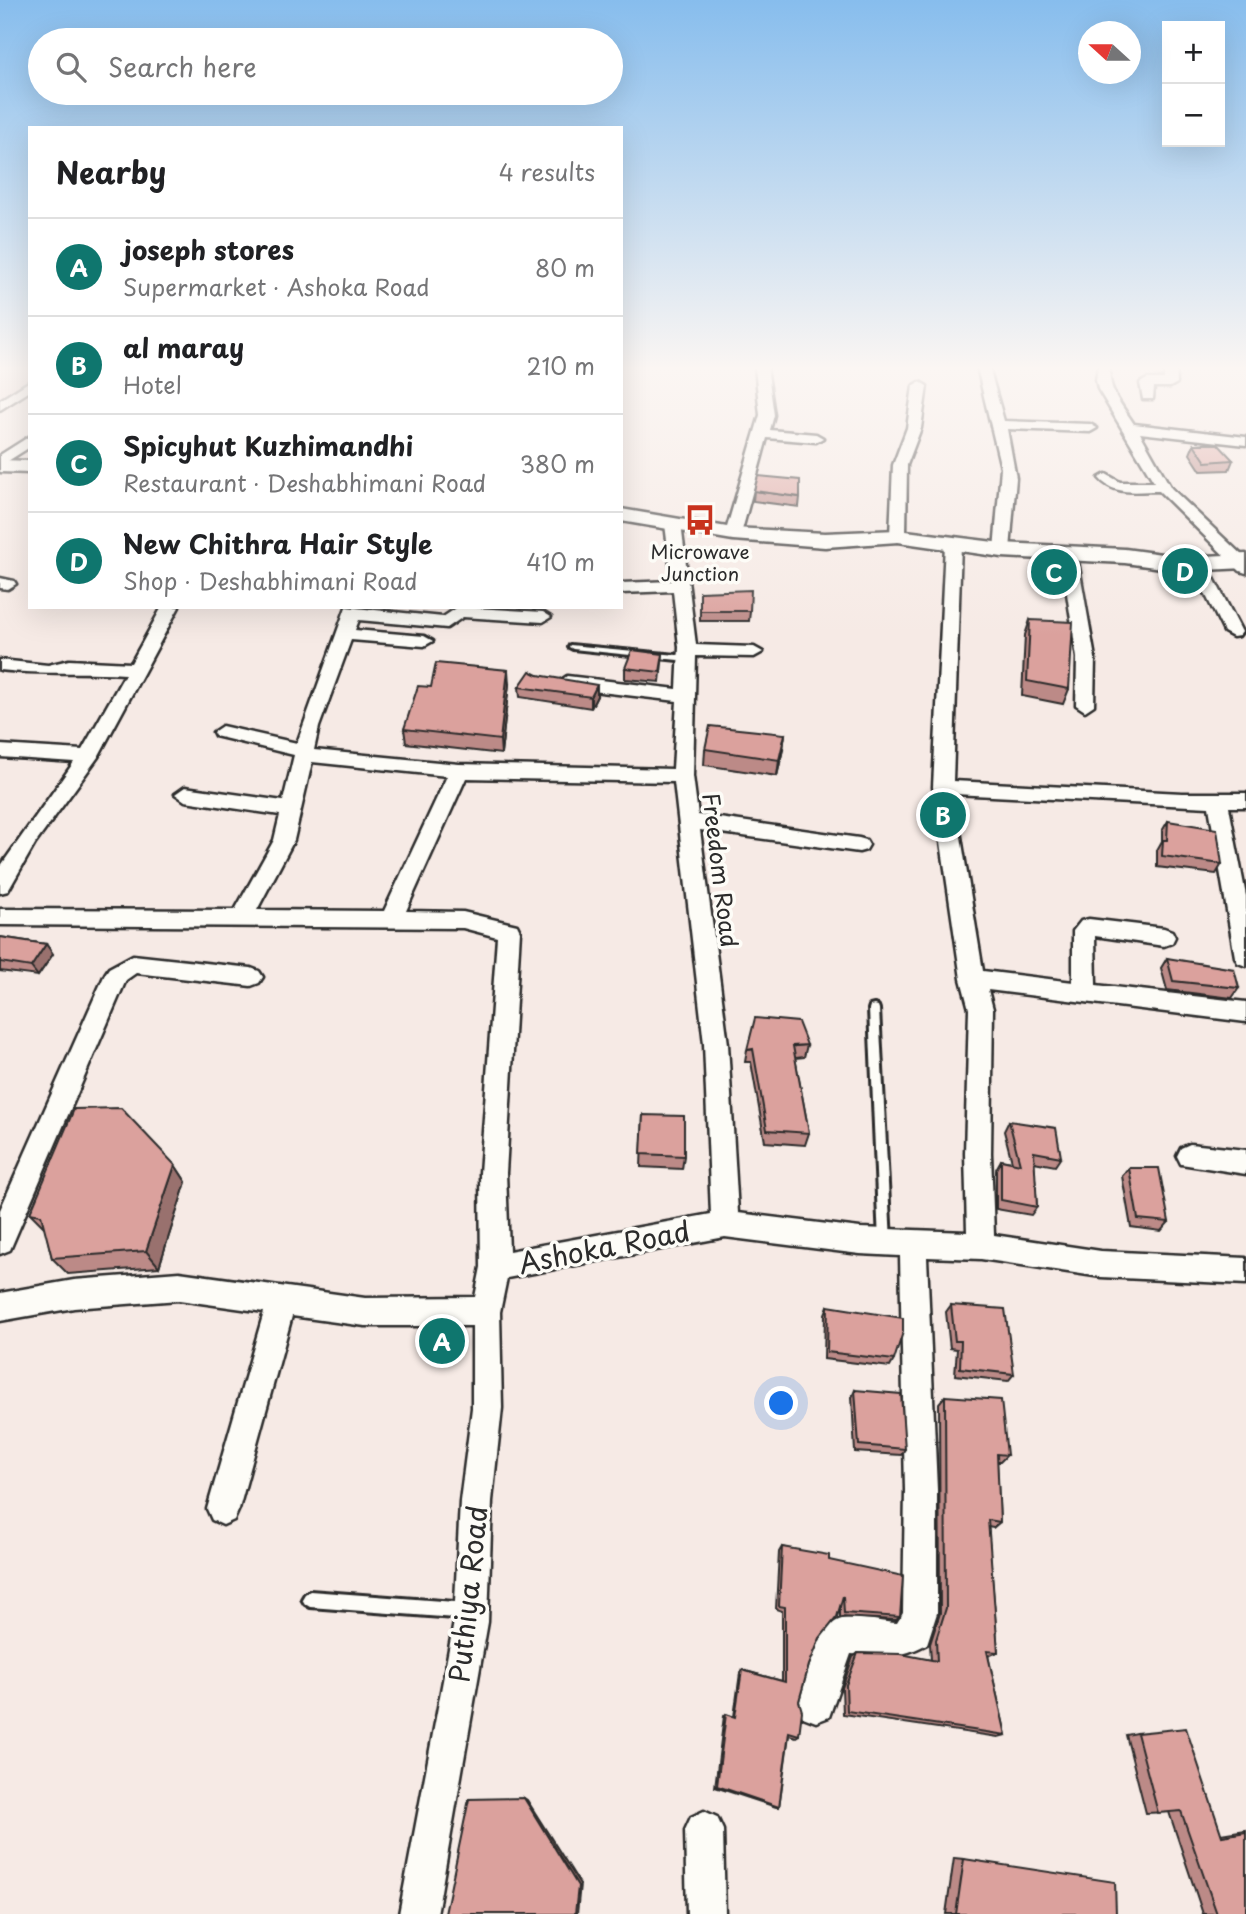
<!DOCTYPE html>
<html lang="en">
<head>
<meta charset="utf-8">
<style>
  body { margin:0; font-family:"Playpen Sans",sans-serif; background:#f2f2f2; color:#202124 }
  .controls { position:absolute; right:21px; top:21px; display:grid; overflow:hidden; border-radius:0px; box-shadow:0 7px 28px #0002 }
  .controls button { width:63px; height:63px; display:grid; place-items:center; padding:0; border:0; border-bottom:2px solid #e0e0e0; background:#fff; color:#202124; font:35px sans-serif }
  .compass { position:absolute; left:1078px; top:21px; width:63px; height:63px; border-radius:50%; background:#fff; box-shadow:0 7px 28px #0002; rotate:291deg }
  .you { position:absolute; left:782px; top:1404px; width:24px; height:24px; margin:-18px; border:5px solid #fff; border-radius:50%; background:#1a73e8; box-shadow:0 0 0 10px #1a73e833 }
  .badge { display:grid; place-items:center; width:46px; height:46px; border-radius:50%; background:#0f766e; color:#fff; font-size:23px; font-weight:700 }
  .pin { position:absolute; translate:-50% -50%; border:4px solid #fff; box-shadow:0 2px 7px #0006 }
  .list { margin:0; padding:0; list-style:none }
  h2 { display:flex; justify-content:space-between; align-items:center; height:91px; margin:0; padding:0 28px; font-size:30px }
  h2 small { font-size:23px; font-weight:400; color:#757577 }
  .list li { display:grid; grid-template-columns:46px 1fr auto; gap:21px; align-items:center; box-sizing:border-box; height:98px; padding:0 28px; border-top:2px solid #e0e0e0 }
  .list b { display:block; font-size:26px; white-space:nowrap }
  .list p { margin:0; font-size:23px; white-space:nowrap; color:#757577 }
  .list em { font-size:23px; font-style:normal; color:#757577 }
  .icon { flex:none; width:38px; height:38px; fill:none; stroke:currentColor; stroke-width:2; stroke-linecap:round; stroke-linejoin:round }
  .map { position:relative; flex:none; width:1246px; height:1914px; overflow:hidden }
  .search { position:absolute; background:#fff; box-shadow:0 7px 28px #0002; left:28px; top:28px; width:595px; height:77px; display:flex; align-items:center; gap:18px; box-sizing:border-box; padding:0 24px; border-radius:38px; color:#757577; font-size:26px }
  .panel { position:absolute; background:#fff; box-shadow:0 7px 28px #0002; left:28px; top:126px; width:595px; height:483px; border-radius:0px }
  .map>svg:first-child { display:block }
  .built { fill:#eed4cf }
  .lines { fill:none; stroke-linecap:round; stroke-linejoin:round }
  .lane-casing { stroke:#2b2b2b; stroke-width:6 }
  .street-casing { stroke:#2b2b2b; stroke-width:5 }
  .secondary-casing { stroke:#2b2b2b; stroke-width:5 }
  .lane { fill:#fdfcf7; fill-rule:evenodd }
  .street { fill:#fdfcf7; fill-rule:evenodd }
  .secondary { fill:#fdfcf7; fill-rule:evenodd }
  .wall { fill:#bc8a87; stroke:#2b2b2b; stroke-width:2 }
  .shaded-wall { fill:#99716e; stroke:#2b2b2b; stroke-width:2 }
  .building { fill:#dba19d; stroke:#2b2b2b; stroke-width:2 }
  .labels { text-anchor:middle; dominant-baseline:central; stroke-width:7; stroke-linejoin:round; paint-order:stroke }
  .far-poi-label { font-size:19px; fill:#2b2b2b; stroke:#fdfcf7 }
  .street-label { font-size:23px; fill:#2b2b2b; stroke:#fdfcf7 }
  .near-street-label { font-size:28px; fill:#2b2b2b; stroke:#fdfcf7 }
</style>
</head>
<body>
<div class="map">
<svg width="1246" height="1914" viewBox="0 0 1246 1914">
  <rect width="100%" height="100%" fill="#f6eae5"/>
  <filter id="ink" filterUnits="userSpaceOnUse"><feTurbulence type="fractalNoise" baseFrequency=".0143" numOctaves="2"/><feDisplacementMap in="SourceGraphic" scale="14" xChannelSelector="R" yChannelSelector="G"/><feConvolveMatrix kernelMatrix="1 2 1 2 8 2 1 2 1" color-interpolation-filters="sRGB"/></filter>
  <g filter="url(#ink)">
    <path class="built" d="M0,367H30V379L0,401Z"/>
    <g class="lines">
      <defs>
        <g id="lane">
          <path d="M570,645L677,655L687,653L691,655L678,660L573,649L569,647Z"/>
          <path d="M874,1005L878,1006L879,1009L891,1242L889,1246L885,1248L881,1246L879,1242L869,1009L870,1006Z"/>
          <path d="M310,1591L468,1603L474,1605L476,1611L474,1617L468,1619L310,1607L305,1604L302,1599L305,1594Z"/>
        </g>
        <g id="street">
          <path d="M755,367H767L774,415L770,430L816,434L823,438L816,442L767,438L741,534L733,539L725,534L760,415Z"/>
          <path d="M977,367H989L1004,421L1090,424L1097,428L1090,432L1007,429L1016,478L1010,550L1002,555L994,550L1001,468Z"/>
          <path d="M1098,367H1110C1107,390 1122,405 1134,424L1246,437V445L1140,433L1171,488L1246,559V573L1240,571L1159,491C1137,491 1114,496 1099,478L1106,474L1120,482H1154L1098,389L1096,380Z"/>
          <path d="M1164,367H1176L1177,383L1170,387H1154L1153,399H1143L1140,383L1147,379H1164Z"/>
          <path d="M30,381V391L0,410V400Z"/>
          <path d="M920,382L927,386L921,428L907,465L906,536L898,541L890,536L893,465L907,428L913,386Z"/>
          <path d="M30,436V447L0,466V455Z"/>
          <path d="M673,519L681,524L696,645L754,647L763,652L754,657L696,656L693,776L698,815L859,838L866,840L869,845L866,850L859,852L700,830L728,1044L738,1213L860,1228L967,1232L965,1153L969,1009L961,979L933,787L945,544L953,539L961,544L953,781L1182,793H1246V807H1229L1246,896V966L1238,963L1235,957L1209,807L954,794L983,971L1073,982V931L1081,921L1089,919L1164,928L1172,931L1175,937L1172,943L1164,946L1095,936L1096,985L1246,1002V1022L988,990L993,1009L991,1153L994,1235L1101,1251L1246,1258V1284L1101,1277L981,1259L927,1257L937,1490V1613L927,1644C896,1660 885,1656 851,1654L829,1717L816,1722L803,1717L798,1704C806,1681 816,1625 842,1619C858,1616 881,1622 897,1623L903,1613L905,1490L900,1256L860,1254L725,1237L507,1278L500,1312L502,1408L492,1501L488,1622L437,1914H399L454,1622L460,1501L472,1408V1326H365L292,1316L239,1509L234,1520L223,1525L212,1520L207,1509L264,1312L179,1300L74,1308L0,1321V1293L74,1280L179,1272L365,1298L475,1297L481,1267L480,1173L497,937L463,928L0,925V909L235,910L274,840L280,815L185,801L175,794L185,787L283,801L294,755L215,736L213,732L222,726L297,743L346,607L443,617L458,607L543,612L551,617L543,622L463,617L447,628L359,620L355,630L424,636L433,641L424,646L351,640L319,727L314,750L459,764L673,769L677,701L567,688L558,682L567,676L677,689L679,647L673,591L621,593V583L672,581L665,524ZM312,762L447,776L384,911L257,910L294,840ZM466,778L674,782L704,1044L711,1214L509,1251L506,1173L520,931L517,925L463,912L406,911Z"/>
          <path d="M1069,550L1077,555L1095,658L1094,705L1085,711L1076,705L1077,658L1061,555Z"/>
          <path d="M1198,558L1206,563L1242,632L1239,636L1233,637L1224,632L1190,563Z"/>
          <path d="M0,578L14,581L16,584L8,589L0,588Z"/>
          <path d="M162,607H179L98,757L35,844L8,891L0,893V867L74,762L0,757V745L82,750L125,674C82,671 42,675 0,670V660L48,665L69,660L131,663Z"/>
          <path d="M133,955L251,968L259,971L263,977L259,983L251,986L136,973L126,980L10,1250L0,1254V1210L105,974L109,968Z"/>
          <path d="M1190,1144L1246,1150V1174L1181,1164L1177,1156L1181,1148Z"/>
          <path d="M704,1811L717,1817L723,1830L725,1914H687L685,1830L691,1817Z"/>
        </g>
        <g id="secondary">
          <path d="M0,460L30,461V473L0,472Z"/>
          <path d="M621,509L733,528L825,533L898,530L1002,543L1125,549L1184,557L1246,554V568L1184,571L1125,563L1002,557L898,542L825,547L733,540L621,521Z"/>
        </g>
      </defs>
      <use href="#lane" class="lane-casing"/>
      <use href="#street" class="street-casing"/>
      <use href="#secondary" class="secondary-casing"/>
      <use href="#lane" class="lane"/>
      <use href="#street" class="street"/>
      <use href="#secondary" class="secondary"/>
    </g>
    <g class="wall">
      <path d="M1194,444L1233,460L1229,470L1201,471L1190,454Z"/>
      <path d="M754,491L800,497L799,507L753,501Z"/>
      <path d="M700,592L750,611L749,621H700Z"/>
      <path d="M1030,620L1069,689L1063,704L1022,696L1025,635Z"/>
      <path d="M663,654L660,682L625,679V668Z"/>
      <path d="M538,675L597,696L591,708L520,697L519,687Z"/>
      <path d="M509,684L501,754L406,743L404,729L431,687Z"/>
      <path d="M785,734L783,749L777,776L704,765L705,749Z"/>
      <path d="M1168,821L1222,864L1216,874L1157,867V850L1162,841V831Z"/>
      <path d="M0,937L46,944L53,954L38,976L0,971Z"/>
      <path d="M1167,958L1239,988L1232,998L1167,990L1161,968Z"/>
      <path d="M807,1045L804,1057L795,1058L809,1133L805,1145L765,1142L751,1062H745L747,1050Z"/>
      <path d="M643,1115L684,1156L682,1169L641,1167Z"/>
      <path d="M1009,1121L1061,1157L1055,1166L1034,1162L1037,1207L1031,1215L996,1209V1169L1001,1160L1012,1162L1004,1131Z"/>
      <path d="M175,1165L186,1182L159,1267L68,1274L52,1258L45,1228L30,1213Z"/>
      <path d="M1129,1168L1169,1222L1161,1231L1131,1227L1122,1176Z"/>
      <path d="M951,1305L1014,1374L1008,1381L955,1375L957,1349L950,1348L946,1312Z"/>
      <path d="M828,1306L894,1360L890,1367L824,1359L825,1314Z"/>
      <path d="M855,1390L905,1449L901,1455L855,1452L852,1397Z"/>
      <path d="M945,1396L1007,1455L1000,1462H997L1000,1522L993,1528L988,1527L998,1652L988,1656L1006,1735L998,1737L843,1714L842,1688L853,1657L858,1653L931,1660L930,1644L940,1613L939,1403Z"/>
      <path d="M782,1547L829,1560L900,1617L896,1620L840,1617V1607L820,1638L809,1665L799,1701V1735L796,1737L789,1735L779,1807H776L715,1787L724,1716L726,1714L734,1717L740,1673L742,1670L782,1681V1611L776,1609L779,1552Z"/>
      <path d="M1137,1733L1221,1834L1246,1830V1914H1203L1169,1812L1146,1813L1126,1735Z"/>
      <path d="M954,1858L964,1859L1116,1914H946Z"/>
    </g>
    <g class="shaded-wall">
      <path d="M508,670L509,684L501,754L500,740Z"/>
      <path d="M597,685V696L591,708V697Z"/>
      <path d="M785,734L783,749L777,776L779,760Z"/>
      <path d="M46,944L53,954L38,976L31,967Z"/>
      <path d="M175,1165L186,1182L159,1267L146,1251Z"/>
      <path d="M524,1798L527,1800L580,1884L577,1914H575Z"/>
    </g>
    <g class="building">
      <path d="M1194,444H1218L1233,460L1206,462Z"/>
      <path d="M758,476L800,480V497L754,491Z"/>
      <path d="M751,590L750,611H700V592Z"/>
      <path d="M1030,620L1073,622L1069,689L1027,681Z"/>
      <path d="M632,650L663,654L660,672L625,668Z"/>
      <path d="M436,663L508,670L500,740L404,729L418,686L431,687Z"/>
      <path d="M530,671L538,675L597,685L591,697L519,687Z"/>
      <path d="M710,726L785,734L779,760L705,749Z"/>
      <path d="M1168,821L1217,829L1222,864L1162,856L1163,840H1167Z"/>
      <path d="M0,937L46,944L31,967L0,962Z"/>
      <path d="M1167,958L1234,969L1239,988L1173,981Z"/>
      <path d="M755,1018L798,1022L807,1045L793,1046L809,1133L767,1130L753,1049L747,1050Z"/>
      <path d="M121,1108L175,1165L146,1251L52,1258L41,1215L30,1213L74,1109Z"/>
      <path d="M643,1115L684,1116V1156L641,1154Z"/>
      <path d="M1009,1121L1056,1128L1061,1157L1034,1152L1037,1207L1001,1200V1160L1020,1164Z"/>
      <path d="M1129,1168H1159L1169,1222L1138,1219Z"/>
      <path d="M951,1305L1005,1309L1014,1374L960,1368L961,1341H955Z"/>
      <path d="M828,1306L903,1318V1332L894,1360L827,1352Z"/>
      <path d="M855,1390L901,1394L905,1449L859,1445Z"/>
      <path d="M945,1396L1001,1400L1007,1455L997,1454L1000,1522L988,1520L998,1652L987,1651L1006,1735L847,1711L846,1685L858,1653L901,1654L937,1661L936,1640L946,1608Z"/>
      <path d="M782,1547L829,1555V1560L903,1576L900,1617L844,1613L843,1596L837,1617L820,1638L809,1665L799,1701L802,1711L799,1735L789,1732L779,1807L717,1786L726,1714L735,1717L742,1670L785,1682V1607L779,1606Z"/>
      <path d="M1186,1728L1222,1836L1246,1832V1914H1217L1181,1811L1158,1813L1137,1733Z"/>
      <path d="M524,1798L578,1886L575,1914H445L469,1799Z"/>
      <path d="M964,1859L1115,1882L1116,1914H956Z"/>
    </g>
  </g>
  <linearGradient id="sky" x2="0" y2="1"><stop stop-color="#87bded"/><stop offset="0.58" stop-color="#fbf6f3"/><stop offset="1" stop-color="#fbf6f3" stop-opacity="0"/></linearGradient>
  <rect width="1246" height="635" fill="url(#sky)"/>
  <defs>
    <symbol id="bus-bare" viewBox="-9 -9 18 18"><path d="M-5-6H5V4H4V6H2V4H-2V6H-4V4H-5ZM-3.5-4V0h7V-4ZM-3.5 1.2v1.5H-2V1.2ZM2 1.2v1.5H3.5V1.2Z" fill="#c8321e" stroke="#fdfcf7" stroke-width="2.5" paint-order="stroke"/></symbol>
  </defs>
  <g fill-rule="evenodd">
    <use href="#bus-bare" x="678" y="498" width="44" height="44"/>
  </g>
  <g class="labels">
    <g class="far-poi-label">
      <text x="700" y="551">Microwave<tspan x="700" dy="22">Junction</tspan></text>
    </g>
    <g class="street-label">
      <text transform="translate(721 870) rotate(83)">Freedom Road</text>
    </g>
    <g class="near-street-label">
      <text transform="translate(604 1246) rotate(-11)">Ashoka Road</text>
      <text transform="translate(467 1594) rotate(-84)">Puthiya Road</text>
    </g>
  </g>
</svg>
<div class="controls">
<button>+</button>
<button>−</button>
</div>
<svg class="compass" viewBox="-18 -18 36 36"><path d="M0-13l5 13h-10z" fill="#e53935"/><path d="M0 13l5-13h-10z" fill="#757577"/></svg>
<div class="you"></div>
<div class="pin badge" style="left:442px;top:1341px">A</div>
<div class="pin badge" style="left:943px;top:815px">B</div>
<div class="pin badge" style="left:1054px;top:572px">C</div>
<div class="pin badge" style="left:1185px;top:571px">D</div>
<div class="search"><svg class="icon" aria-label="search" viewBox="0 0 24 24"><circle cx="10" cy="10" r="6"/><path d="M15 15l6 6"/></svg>Search here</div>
<section class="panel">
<h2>Nearby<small>4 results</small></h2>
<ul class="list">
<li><span class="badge">A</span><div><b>joseph stores</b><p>Supermarket · Ashoka Road</p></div><em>80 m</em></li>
<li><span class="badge">B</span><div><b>al maray</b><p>Hotel</p></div><em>210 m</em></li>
<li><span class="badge">C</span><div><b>Spicyhut Kuzhimandhi</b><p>Restaurant · Deshabhimani Road</p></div><em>380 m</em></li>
<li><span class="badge">D</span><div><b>New Chithra Hair Style</b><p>Shop · Deshabhimani Road</p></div><em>410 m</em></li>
</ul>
</section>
</div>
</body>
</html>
